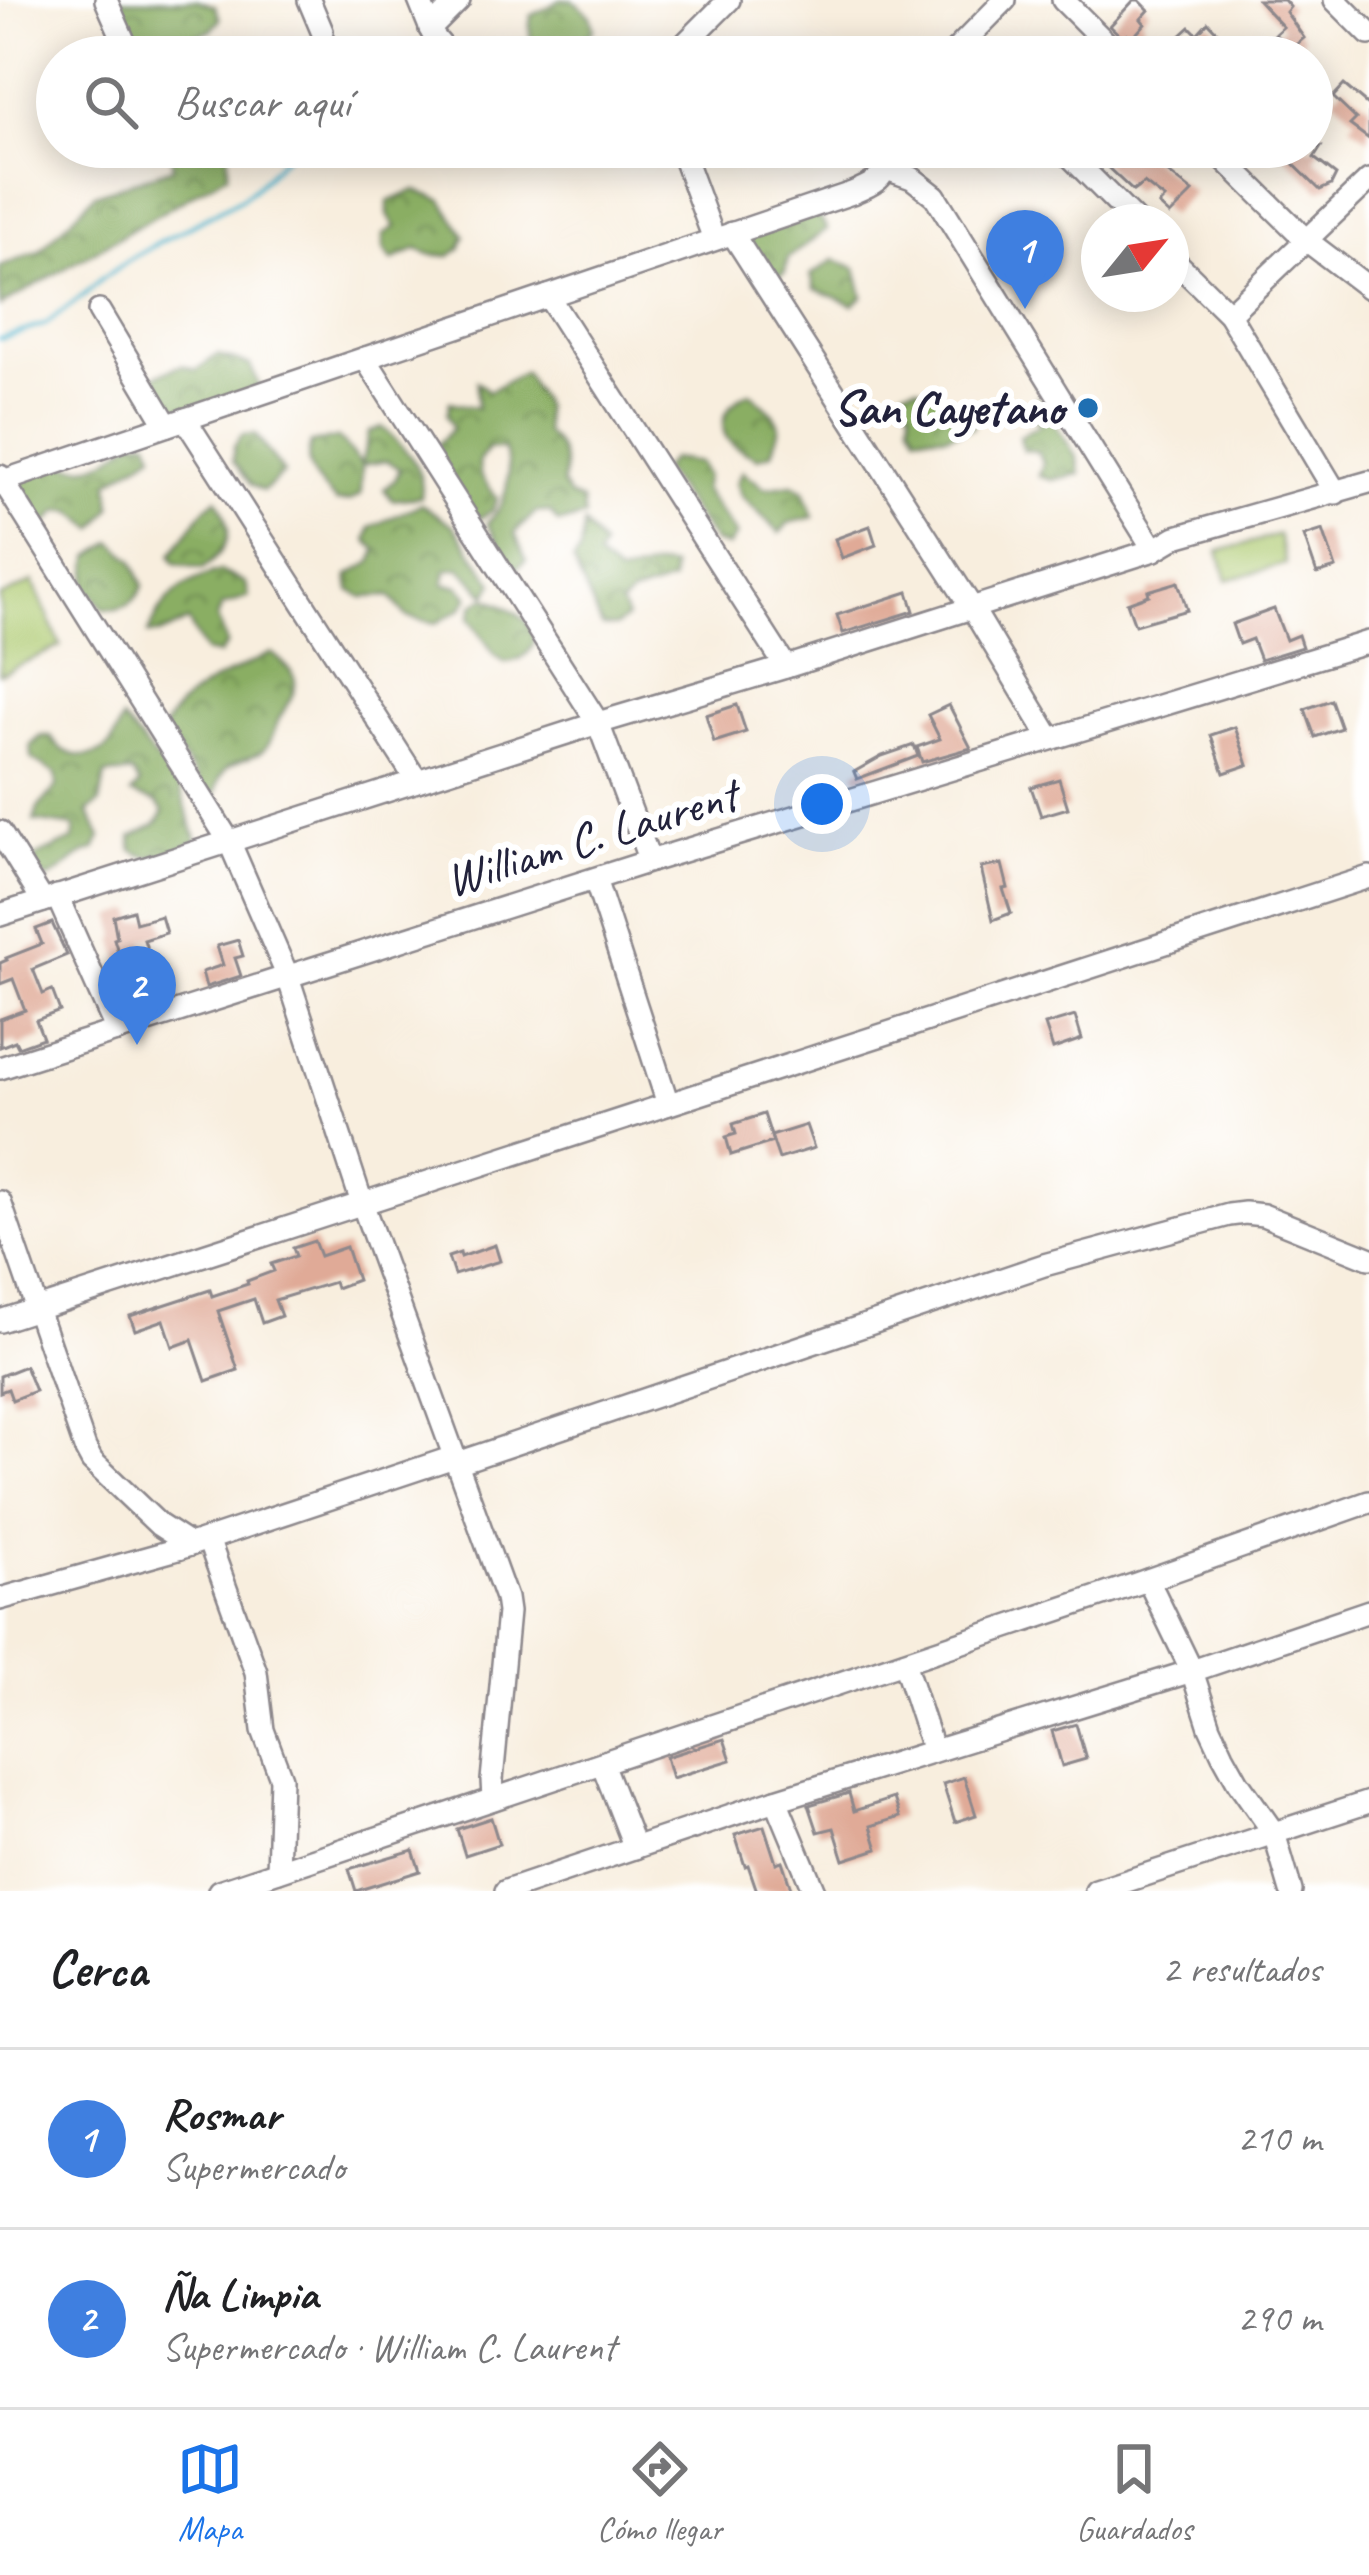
<!DOCTYPE html>
<html lang="es">
<head>
<meta charset="utf-8">
<style>
  body { margin:0; font-family:Caveat,sans-serif; background:#f6f6f6; color:#202124 }
  .compass { position:absolute; left:1081px; top:204px; width:108px; height:108px; border-radius:50%; background:#fff; box-shadow:0 6px 30px #0003; rotate:60deg }
  .you { position:absolute; left:822px; top:804px; width:42px; height:42px; margin:-30px; border:9px solid #fff; border-radius:50%; background:#1a73e8; box-shadow:0 0 0 18px #1a73e833 }
  .badge { display:grid; place-items:center; width:78px; height:78px; border-radius:50%; background:#1a73e8; color:#fff; font-size:39px; font-weight:700 }
  .pin { position:absolute; translate:-50% -99px; filter:drop-shadow(0 3px 6px #0008) }
  .pin::after { content:''; position:absolute; top:63px; width:42px; height:36px; background:inherit; clip-path:polygon(0 0,100% 0,50% 100%) }
  .list { margin:0; padding:0; list-style:none }
  h2 { display:flex; justify-content:space-between; align-items:center; height:156px; margin:0; padding:0 48px; font-size:51px }
  h2 small { font-size:39px; font-weight:400; color:#757577 }
  .list li { display:grid; grid-template-columns:78px 1fr auto; gap:36px; align-items:center; box-sizing:border-box; height:180px; padding:0 48px; border-top:3px solid #e0e0e0 }
  .list b { display:block; font-size:45px; white-space:nowrap }
  .list p { margin:0; font-size:39px; white-space:nowrap; color:#757577 }
  .list em { font-size:39px; font-style:normal; color:#757577 }
  .icon { flex:none; width:66px; height:66px; fill:none; stroke:currentColor; stroke-width:2; stroke-linecap:round; stroke-linejoin:round }
  .map { position:relative; flex:none; width:1369px; height:1891px; overflow:hidden }
  .search { position:absolute; background:#fff; box-shadow:0 6px 30px #0003; left:36px; right:36px; top:36px; height:132px; display:flex; align-items:center; gap:30px; box-sizing:border-box; padding:0 42px; border-radius:66px; color:#757577; font-size:45px }
  .sheet { height:516px; background:#fff }
  nav { display:flex; justify-content:space-around; align-items:center; box-sizing:border-box; height:168px; border-top:3px solid #e0e0e0; background:#fff; font-size:33px; color:#757577 }
  nav a { display:grid; justify-items:center; gap:6px }
  nav .on { color:#1a73e8 }
  .map>svg:first-child { display:block }
  .forest { fill:url(#forest-crowns); stroke:#56684f; stroke-width:3 }
  .pitch { fill:#aeca71; stroke:#687656; stroke-width:3 }
  .lines { fill:none; stroke-linecap:round; stroke-linejoin:round }
  .stream { stroke:#4eb5cd; stroke-width:4.5 }
  .building { fill:#e0aa97 }
  .minor-casing { stroke:#8d888c; stroke-width:26 }
  .minor { stroke:#fff; stroke-width:21 }
  .poi-dot { fill:#1f6fb2; stroke:#fff; stroke-width:4.5 }
  .labels { text-anchor:middle; dominant-baseline:central; stroke-width:12; stroke-linejoin:round; paint-order:stroke }
  .poi-label { font-size:48px; font-weight:bold; fill:#22223b; stroke:#fff; text-anchor:end }
  .street-label { font-size:48px; fill:#22223b; stroke:#fff }
</style>
</head>
<body>
<div class="map">
<svg width="1369" height="1891" viewBox="0 0 1369 1891">
  <defs>
    <pattern id="forest-crowns" width="20" height="18" patternUnits="userSpaceOnUse" patternTransform="scale(3)"><rect width="20" height="18" fill="#8aae63"/><path d="M2 6a3 3 0 1 1 6 0M12 15a3 3 0 1 1 6 0" fill="none" stroke="#708d53"/></pattern>
  </defs>
  <rect width="100%" height="100%" fill="#fff"/>
  <filter id="ink" filterUnits="userSpaceOnUse"><feTurbulence type="fractalNoise" baseFrequency=".00833" numOctaves="2"/><feDisplacementMap in="SourceGraphic" scale="24" xChannelSelector="R" yChannelSelector="G"/><feConvolveMatrix kernelMatrix="1 2 1 2 8 2 1 2 1" color-interpolation-filters="sRGB"/></filter>
  <filter id="wash" filterUnits="userSpaceOnUse"><feTurbulence type="fractalNoise" baseFrequency=".004" numOctaves="4" result="noise"/><feDisplacementMap in="SourceGraphic" scale="48" xChannelSelector="R" yChannelSelector="G"/><feGaussianBlur stdDeviation="2.7" result="paint"/><feColorMatrix in="noise" values="0 0 0 0 0 0 0 0 0 0 0 0 0 0 0 0 0 1.4 0 .05"/><feComposite in="paint" operator="in"/></filter>
  <g filter="url(#wash)">
    <rect width="100%" height="100%" fill="#f8eede"/>
    <g class="forest">
      <path d="M110,0H196L215,6L220,19L211,31L161,46L182,41L202,57H157L156,48L143,52Z"/>
      <path d="M561,0H573L591,16L594,29C570,56 521,70 531,16Z"/>
      <path d="M170,147H228V174L0,306V267L40,251L95,194L173,168Z"/>
      <path d="M415,190L442,200L465,236L460,249L450,256L432,255L417,249L392,261L384,249V234L396,227L388,215V202Z"/>
      <path d="M806,214L820,218L827,229L788,258L785,272L774,279L761,276L748,238Z"/>
      <path d="M834,260L856,268L863,296L853,305L815,289L811,275Z"/>
      <path d="M218,355L250,365L262,392L185,419L168,409L151,388L156,375L182,365L196,370Z"/>
      <path d="M524,372L543,405L545,433C561,446 568,464 562,484L569,496L582,501L585,517L558,523L550,512H536L515,533L526,560L515,570L487,523C506,507 514,471 503,449H488L479,461L480,475L497,498L492,511L480,518L468,510L435,447L453,428L447,415L450,402L477,408V382L489,391Z"/>
      <path d="M917,386L973,411V427L946,435L917,434L910,422L911,408L900,401L904,388Z"/>
      <path d="M750,392L774,414L780,427L772,453L758,458C749,453 737,449 730,442C713,423 732,399 750,392Z"/>
      <path d="M1038,397L1077,458L1080,474L1052,480L1039,476L1043,463L1037,451L1023,450L1020,436L1042,423L1035,420L1029,408Z"/>
      <path d="M382,427C402,445 427,468 421,497L392,500L384,489L395,480L400,469L388,461L362,465L361,494L350,501L336,502C319,483 301,470 311,443L338,438L361,464L369,432Z"/>
      <path d="M255,434L284,473L263,491L251,485L233,461L234,447L242,435Z"/>
      <path d="M134,440H149L154,453L109,482L112,507L95,529L72,511H59L40,531L18,489L19,474L44,460C94,471 93,471 134,440Z"/>
      <path d="M671,459L699,463L706,475L703,490L736,535L728,547L714,542L662,469Z"/>
      <path d="M742,471L765,488L793,484L804,491L814,517L788,523L780,533L741,496L736,483Z"/>
      <path d="M217,498C234,529 233,547 202,569L175,563L171,555L206,507Z"/>
      <path d="M421,504L453,525L494,583L487,595L460,568L446,570L444,584L459,586L469,597L461,609L436,623L407,617L390,596L363,597L350,590L348,576L372,562L377,550L367,540L371,527Z"/>
      <path d="M584,525L602,547L597,558L618,575C640,574 651,562 672,568V582L632,595L621,605L627,618L615,627L602,626L573,562L580,552Z"/>
      <path d="M113,542L133,560L143,586C136,604 123,611 104,609L86,586L90,557Z"/>
      <path d="M220,571L246,583L249,597L222,606L217,618L227,644L219,655L205,652L188,621L162,634H148C164,596 181,583 220,571Z"/>
      <path d="M486,598C500,603 519,612 528,624C544,645 524,662 504,662L494,654L470,618L474,604Z"/>
      <path d="M272,653C303,680 300,683 280,717C274,728 273,742 262,751C252,759 238,759 228,767C218,775 218,790 212,801L163,730C181,690 234,672 272,653Z"/>
      <path d="M122,720L179,786L197,841C173,852 157,866 132,850V837L156,824L164,812L156,802L131,794L140,784L132,773L105,775L100,803L88,812L101,837L95,850C75,854 66,871 47,879L36,871L35,857L73,840L75,827L34,821L38,808L57,787L56,774L32,759L31,745L41,736H51C60,756 92,764 109,746C115,739 118,728 122,720Z"/>
    </g>
    <g class="pitch">
      <path d="M1278,535L1286,564L1227,580L1219,551Z"/>
      <path d="M33,582L61,646L0,674V597Z"/>
    </g>
    <g class="lines">
      <path class="stream" d="M0,339L46,324L84,295L101,279L135,256L242,198L256,187L294,147"/>
    </g>
    <g id="blocks">
      <g class="building">
        <path d="M1134,0H1139L1149,10L1141,19L1145,24L1130,41L1127,35L1124,39L1110,26Z"/>
        <path d="M1258,0H1284L1290,7L1286,12L1304,38L1290,50L1275,34L1283,27Z"/>
        <path d="M1208,22L1241,57H1223L1202,42L1191,54L1178,38L1190,27L1197,34Z"/>
        <path d="M1344,85L1369,106V139L1350,125L1356,119L1333,97Z"/>
        <path d="M1086,147H1135L1193,192L1170,215L1159,205L1165,199L1144,183L1133,191Z"/>
        <path d="M1276,147H1321L1314,158L1336,175L1331,185L1320,190Z"/>
        <path d="M870,526L876,545L842,558L835,539Z"/>
        <path d="M1323,530L1336,568L1317,574L1304,536Z"/>
        <path d="M1178,582L1187,610L1135,625L1127,603L1149,595L1148,591Z"/>
        <path d="M908,592L914,611L843,633L837,615Z"/>
        <path d="M1274,609L1286,640L1298,635L1302,647L1260,660L1252,639L1239,644L1232,624Z"/>
        <path d="M1331,700L1341,728L1315,737L1305,709Z"/>
        <path d="M737,705L746,732L714,742L706,715Z"/>
        <path d="M949,705L971,748L922,762L917,747L940,739L928,715Z"/>
        <path d="M1235,727L1248,765L1224,773L1211,735Z"/>
        <path d="M914,745L918,756L857,779L854,772L882,756Z"/>
        <path d="M1059,779L1068,808L1041,816L1031,787Z"/>
        <path d="M1002,864L1008,888L1003,889L1011,913L993,920L981,868Z"/>
        <path d="M133,910L136,923L161,916L166,933L144,940L154,970L126,978L114,939L117,938L113,916Z"/>
        <path d="M52,923L67,955L33,969L43,994L52,990L60,1011L36,1020L43,1038L18,1047L15,1041L0,1047V1019L25,1010L13,979L0,984V963L7,960L6,958L42,944L36,929Z"/>
        <path d="M238,940L243,956L235,958L241,976L206,987L202,972L223,965L217,946Z"/>
        <path d="M1075,1016L1082,1039L1053,1049L1045,1025Z"/>
        <path d="M764,1114L773,1142L731,1155L726,1137L736,1134L733,1124Z"/>
        <path d="M806,1125L814,1148L779,1159L771,1136Z"/>
        <path d="M314,1241L320,1256L346,1247L357,1280L336,1288L334,1282L275,1300L281,1316L262,1323L254,1299L218,1311L238,1370L206,1381L192,1340L173,1347L164,1320L135,1330L130,1316L210,1290L212,1296L248,1284L247,1281L274,1271L271,1264L296,1256L293,1248Z"/>
        <path d="M495,1245L500,1261L454,1275L448,1257L460,1253L461,1257Z"/>
        <path d="M25,1366L35,1391L12,1400L8,1389L0,1392V1376Z"/>
        <path d="M1076,1724L1086,1759L1062,1766L1052,1731Z"/>
        <path d="M724,1739L731,1760L672,1778L666,1757Z"/>
        <path d="M964,1777L976,1815L955,1822L943,1784Z"/>
        <path d="M849,1793L854,1811L894,1798L900,1817L871,1826L878,1849L844,1860L834,1828L818,1832L809,1805Z"/>
        <path d="M491,1818L499,1844L465,1855L457,1829Z"/>
        <path d="M764,1826L776,1863L782,1861L792,1891H757L748,1865L745,1866L735,1835Z"/>
        <path d="M413,1850L420,1871L356,1891L349,1869Z"/>
      </g>
    </g>
  </g>
  <g filter="url(#ink)">
    <use href="#blocks" fill-opacity="0" stroke="#8d888c" stroke-width="3"/>
    <g class="lines">
      <defs>
        <g id="minor">
          <path d="M106,0L131,57"/>
          <path d="M309,0L322,31"/>
          <path d="M419,0L434,37L451,57"/>
          <path d="M1063,0L1120,57"/>
          <path d="M1335,0L1369,34"/>
          <path d="M430,29L459,0"/>
          <path d="M672,57L729,0"/>
          <path d="M949,57L1005,0"/>
          <path d="M680,147L714,239"/>
          <path d="M1061,147L1136,222"/>
          <path d="M1212,147L1306,240L1369,288"/>
          <path d="M887,169L912,178L935,196L1154,550"/>
          <path d="M732,233L972,608L1050,738"/>
          <path d="M1171,257L1229,314L1336,493"/>
          <path d="M548,296L786,667"/>
          <path d="M99,311L167,425"/>
          <path d="M1229,314L1369,180"/>
          <path d="M365,358L598,723L650,861"/>
          <path d="M185,419L417,781"/>
          <path d="M0,476L229,841L288,977L362,1203L506,1598L508,1612L492,1780L493,1799"/>
          <path d="M0,482L852,193C876,183 894,175 882,147"/>
          <path d="M0,832L43,901"/>
          <path d="M595,879L668,1104"/>
          <path d="M57,896L117,1031"/>
          <path d="M0,915L598,723L786,667L1154,550L1176,537L1369,482"/>
          <path d="M0,1068L650,861L1369,642"/>
          <path d="M0,1202L85,1448L92,1461L159,1525L190,1545"/>
          <path d="M0,1321L1369,877"/>
          <path d="M457,1463L1044,1265L1229,1215L1245,1213L1263,1215L1369,1258"/>
          <path d="M208,1539L256,1672L263,1730L281,1778L278,1871"/>
          <path d="M1148,1580L1192,1671L1210,1727L1223,1755L1238,1782L1274,1833L1291,1891"/>
          <path d="M0,1599L178,1549L454,1457"/>
          <path d="M904,1662L933,1751"/>
          <path d="M602,1763L635,1848"/>
          <path d="M776,1800L814,1891"/>
          <path d="M219,1891L1136,1584L1369,1502"/>
          <path d="M506,1891L776,1800L1192,1671L1369,1611"/>
          <path d="M1096,1891L1369,1802"/>
        </g>
      </defs>
      <use href="#minor" class="minor-casing"/>
      <use href="#minor" class="minor"/>
    </g>
  </g>
  <circle class="poi-dot" cx="1088" cy="408" r="12"/>
  <g class="labels">
    <g class="poi-label">
      <text x="1064" y="408">San Cayetano</text>
    </g>
    <g class="street-label">
      <text transform="translate(591 837) rotate(-17)">William C. Laurent</text>
    </g>
  </g>
</svg>
<svg class="compass" viewBox="-18 -18 36 36"><path d="M0-13l5 13h-10z" fill="#e53935"/><path d="M0 13l5-13h-10z" fill="#757577"/></svg>
<div class="you"></div>
<div class="pin badge" style="left:1025px;top:309px;background:#3f7fe0">1</div>
<div class="pin badge" style="left:137px;top:1045px;background:#3f7fe0">2</div>
<div class="search"><svg class="icon" aria-label="search" viewBox="0 0 24 24"><circle cx="10" cy="10" r="6"/><path d="M15 15l6 6"/></svg>Buscar aquí</div>
</div>
<section class="sheet">
<h2>Cerca<small>2 resultados</small></h2>
<ul class="list">
<li><span class="badge" style="background:#3f7fe0">1</span><div><b>Rosmar</b><p>Supermercado</p></div><em>210 m</em></li>
<li><span class="badge" style="background:#3f7fe0">2</span><div><b>Ña Limpia</b><p>Supermercado · William C. Laurent</p></div><em>290 m</em></li>
</ul>
</section>
<nav>
<a class="on"><svg class="icon" aria-label="map" viewBox="0 0 24 24"><path d="M3 6l6-2 6 2 6-2v14l-6 2-6-2-6 2zM9 4v14M15 6v14"/></svg>Mapa</a>
<a><svg class="icon" aria-label="directions" viewBox="0 0 24 24"><path d="M12 3l9 9-9 9-9-9zM9 14v-3h6M13 9l2 2-2 2"/></svg>Cómo llegar</a>
<a><svg class="icon" aria-label="saved" viewBox="0 0 24 24"><path d="M7 4h10v16l-5-4-5 4z"/></svg>Guardados</a>
</nav>
</body>
</html>
